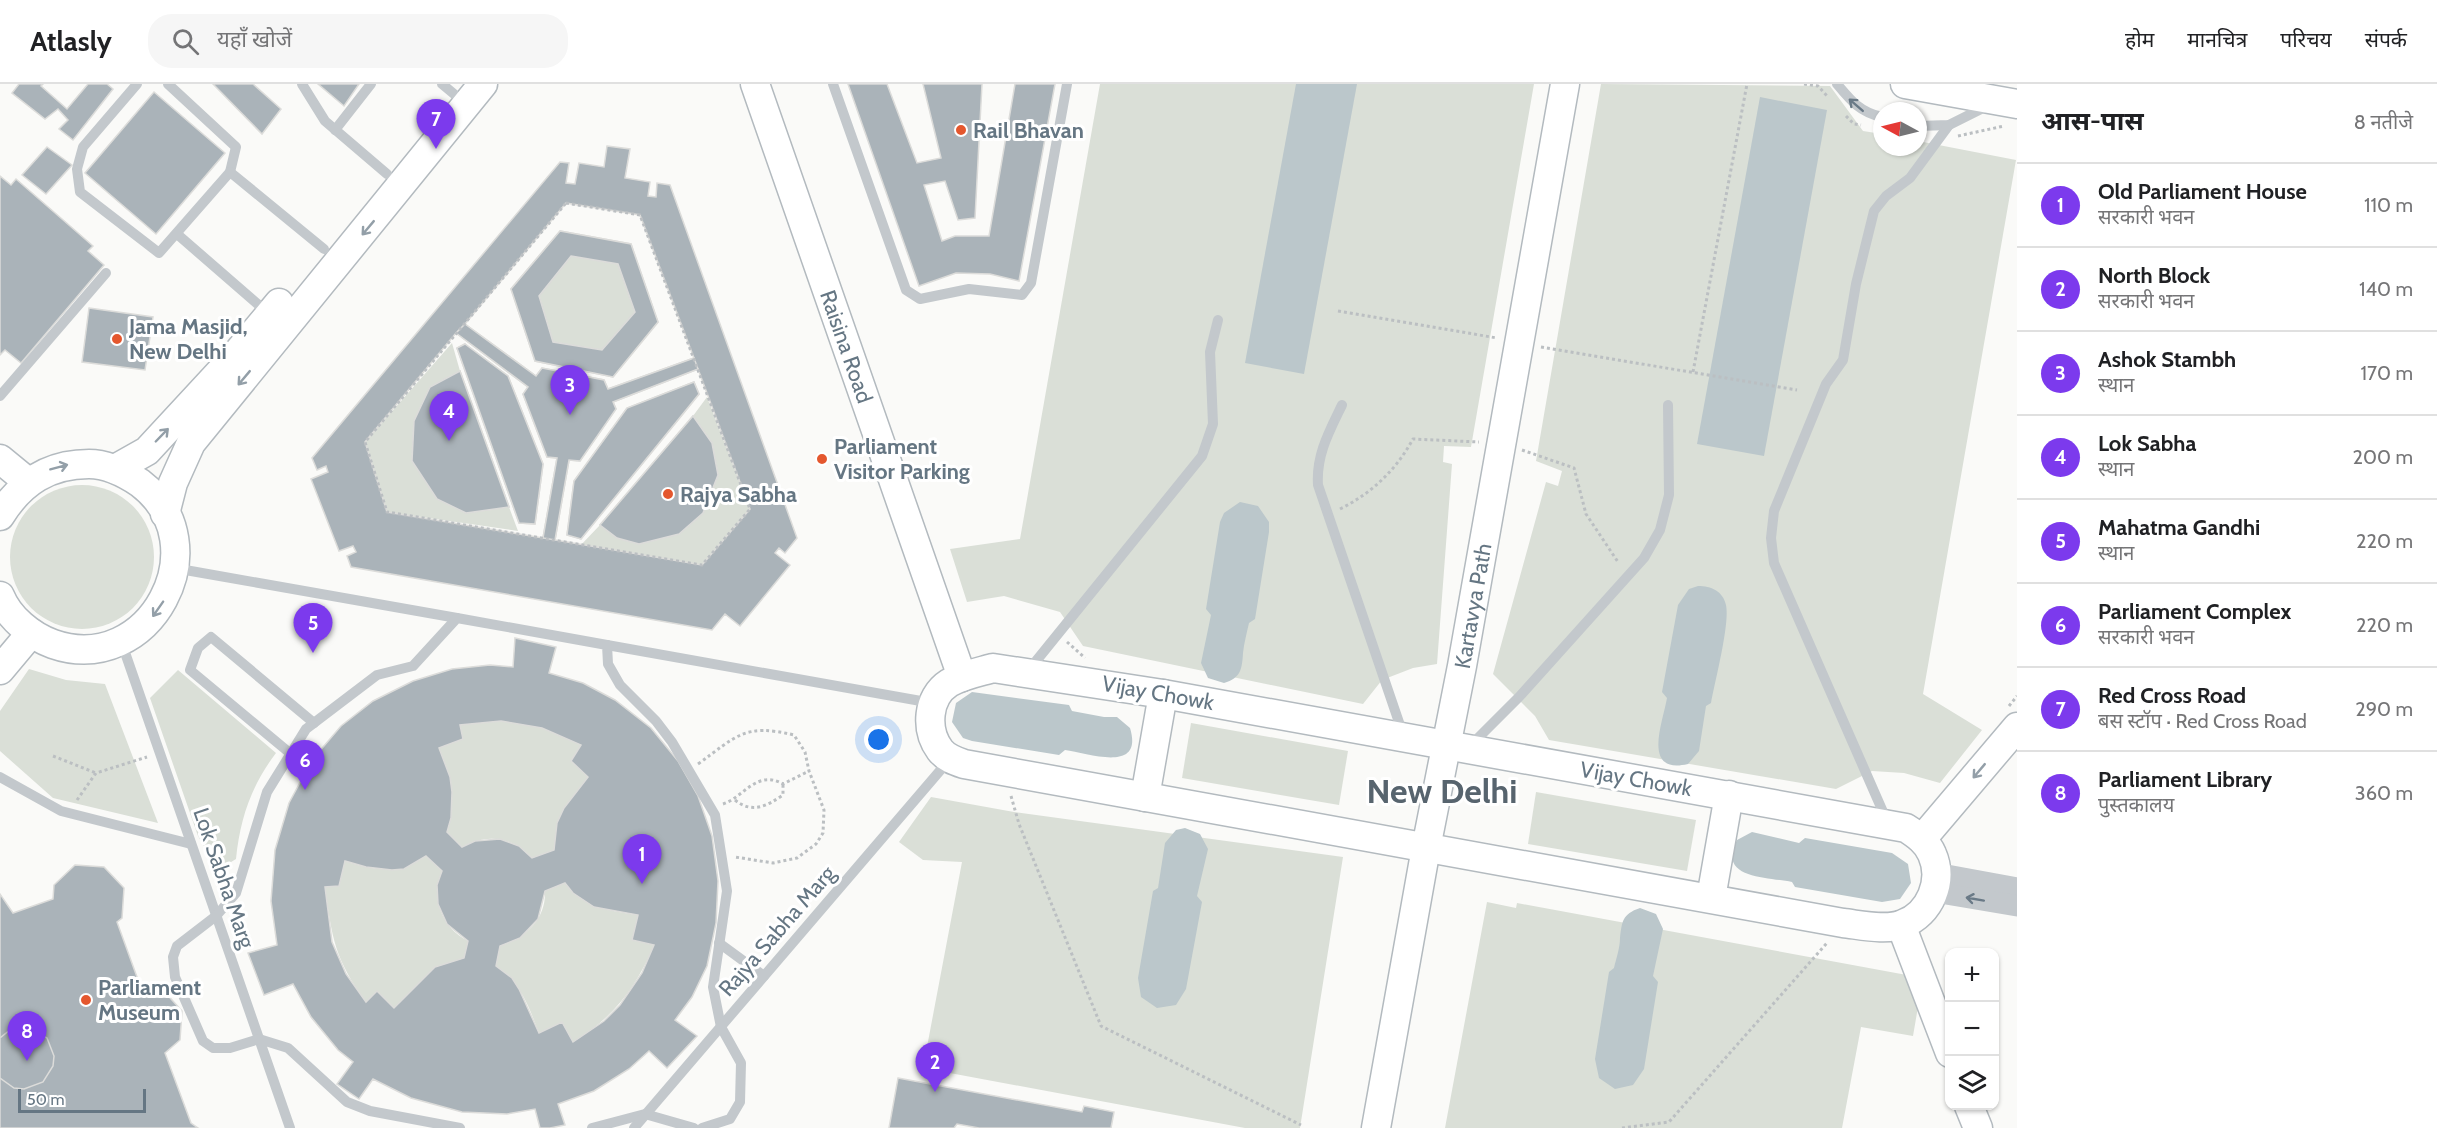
<!DOCTYPE html>
<html lang="hi">
<head>
<meta charset="utf-8">
<style>
  body { margin:0; font-family:Cabin,"Noto Sans Devanagari",sans-serif; background:#f6f6f6; color:#202124 }
  .controls { position:absolute; right:18px; bottom:18px; display:grid; overflow:hidden; border-radius:12px; box-shadow:0 2px 4px #0004 }
  .controls button { width:54px; height:54px; display:grid; place-items:center; padding:0; border:0; border-bottom:2px solid #e0e0e0; background:#fff; color:#202124; font:30px sans-serif }
  .compass { position:absolute; left:1873px; top:18px; width:54px; height:54px; border-radius:50%; background:#fff; box-shadow:0 2px 4px #0004; rotate:277deg }
  .scale { position:absolute; left:18px; bottom:15px; width:128px; box-sizing:border-box; padding-left:6px; border:3px solid #657683; border-top:0; font-size:16px; line-height:21px; white-space:nowrap; color:#657683; -webkit-text-stroke:4px #fff; paint-order:stroke }
  .you { position:absolute; left:879px; top:656px; width:21px; height:21px; margin:-15px; border:4px solid #fff; border-radius:50%; background:#1a73e8; box-shadow:0 0 0 9px #1a73e833 }
  .badge { display:grid; place-items:center; width:39px; height:39px; border-radius:50%; background:#7c3aed; color:#fff; font-size:20px; font-weight:700 }
  .pin { position:absolute; translate:-50% -50px; filter:drop-shadow(0 2px 3px #0008) }
  .pin::after { content:''; position:absolute; top:32px; width:21px; height:18px; background:inherit; clip-path:polygon(0 0,100% 0,50% 100%) }
  .list { margin:0; padding:0; list-style:none }
  h2 { display:flex; justify-content:space-between; align-items:center; height:78px; margin:0; padding:0 24px; font-size:26px }
  h2 small { font-size:20px; font-weight:400; color:#757577 }
  .list li { display:grid; grid-template-columns:39px 1fr auto; gap:18px; align-items:center; box-sizing:border-box; height:84px; padding:0 24px; border-top:2px solid #e0e0e0 }
  .list b { display:block; font-size:22px; white-space:nowrap }
  .list p { margin:0; font-size:20px; white-space:nowrap; color:#757577 }
  .list em { font-size:20px; font-style:normal; color:#757577 }
  .icon { flex:none; width:33px; height:33px; fill:none; stroke:currentColor; stroke-width:2; stroke-linecap:round; stroke-linejoin:round }
  .map { position:relative; flex:none; width:2017px; height:1044px; overflow:hidden }
  header { display:flex; align-items:center; gap:36px; box-sizing:border-box; height:84px; padding:0 30px; background:#fff; border-bottom:2px solid #e0e0e0 }
  header strong { font-size:28px }
  nav { display:flex; gap:33px; margin-inline-start:auto; font-size:21px }
  .search { width:420px; height:54px; background:#f6f6f6; display:flex; align-items:center; gap:15px; box-sizing:border-box; padding:0 21px; border-radius:24px; color:#757577; font-size:22px }
  main { display:flex }
  aside { flex:1; background:#fff }
  .map>svg:first-child { display:block }
  .green { fill:#dadfd7 }
  .water { fill:#bbc7cb }
  .building { fill:#aab3b9; stroke:#dcdcda; stroke-width:1.5; fill-rule:evenodd }
  .lines { fill:none; stroke-linecap:round; stroke-linejoin:round }
  .secondary-casing { stroke:#b3babf; stroke-width:31 }
  .path { stroke:#bbbfc2; stroke-width:3; stroke-dasharray:3 3; stroke-linecap:butt }
  .lane { stroke:#c3c8cc; stroke-width:10 }
  .street { stroke:#c3c8cc; stroke-width:21 }
  .secondary { stroke:#fff; stroke-width:28 }
  .oneway { stroke:#6a7a87 }
  .oneway2 { stroke:#939fa8 }
  .poi-dot { fill:#e4572e; stroke:#fff; stroke-width:2 }
  .labels { text-anchor:middle; dominant-baseline:central; stroke-width:6; stroke-linejoin:round; paint-order:stroke }
  .poi-label { font-size:22px; font-weight:bold; fill:#657683; stroke:#fff; text-anchor:start }
  .street-label { font-size:22px; fill:#657683; stroke:#fff }
  .town-label { font-size:34px; font-weight:bold; fill:#57646e; stroke:#fff }
</style>
</head>
<body>
<header>
<strong>Atlasly</strong>
<div class="search"><svg class="icon" aria-label="search" viewBox="0 0 24 24"><circle cx="10" cy="10" r="6"/><path d="M15 15l6 6"/></svg>यहाँ खोजें</div>
<nav><a>होम</a><a>मानचित्र</a><a>परिचय</a><a>संपर्क</a></nav>
</header>
<main>
<div class="map">
<svg width="2017" height="1044" viewBox="0 0 2017 1044">
  <rect width="100%" height="100%" fill="#fafaf8"/>
  <g class="green">
    <path d="M1100,0H1534L1471,363L1444,362L1443,378L1452,380L1437,580L1413,584L1382,596L1363,620L1083,562L1060,528L1004,512L967,518L950,465L1020,455Z"/>
    <path d="M1601,0L1830,2L1863,47L1882,50V63H1918V57L2016,76L1923,610L1982,646L1940,699L1904,689L1872,687L1836,705L1549,656L1535,632L1493,590L1546,398L1558,402L1562,387L1536,377Z"/>
    <path d="M571,172L618,180L635,228L602,266L553,258L539,212Z"/>
    <path d="M452,259L460,287L430,303L414,337L412,377L437,415L466,429L509,423L518,447L387,428L365,358Z"/>
    <path d="M707,313L750,425L702,481L580,462L600,441L617,454L639,460L679,450L703,429L718,391L693,332Z"/>
    <circle cx="82" cy="473" r="72"/>
    <path d="M29,585L66,596L105,600L158,739L53,714L0,667V627Z"/>
    <path d="M178,586L276,669C251,702 240,735 236,775L218,786L198,752L150,614Z"/>
    <path d="M501,637L542,644L581,661L588,693C568,719 557,731 554,766L532,774C513,753 487,749 462,763L447,748C456,717 447,694 439,664L463,655L460,641Z"/>
    <path d="M1191,639L1348,667L1339,721L1182,694Z"/>
    <path d="M1536,708L1696,736L1687,787L1528,760Z"/>
    <path d="M931,713L1014,728L1343,773L1300,1044H1245L923,984L962,778L923,776L899,758Z"/>
    <path d="M426,772L442,787C430,814 442,844 468,857L464,874L435,883L394,924L366,918C335,875 332,855 325,803L339,802L345,777C374,787 400,790 426,772Z"/>
    <path d="M565,799C585,823 609,827 638,831L633,856L654,861C636,904 613,934 573,958L562,938L539,949C529,923 520,898 496,882L500,862C525,854 546,836 545,807Z"/>
    <path d="M1487,818L1516,824L1517,819L1923,894L1913,952L1861,943L1842,1044H1445Z"/>
  </g>
  <g class="water">
    <path d="M1296,0H1357L1304,290L1245,279Z"/>
    <path d="M1760,13L1827,26L1764,372L1697,360Z"/>
    <path d="M1240,418L1258,422L1269,438V448L1255,535L1249,539C1247,548 1244,559 1243,569C1242,585 1241,594 1224,599L1208,594L1201,579L1211,531L1206,525L1220,438L1224,429Z"/>
    <path d="M1698,502C1711,502 1723,507 1726,521C1730,540 1715,597 1711,619L1706,622L1699,667L1688,680C1641,691 1663,638 1667,614L1662,608L1678,521L1689,505Z"/>
    <path d="M972,608L1069,621L1072,627L1104,633H1117L1130,644C1144,690 1088,669 1065,666L1059,671L972,657L963,654L952,638L956,619Z"/>
    <path d="M1185,744L1200,750L1208,765L1197,812L1202,818L1186,905L1176,921L1157,924L1141,913L1138,894L1153,807L1158,804L1165,759L1176,746Z"/>
    <path d="M1752,748L1799,759L1805,754L1892,769L1908,780L1911,799L1900,815L1882,818L1795,803L1792,798C1768,793 1716,795 1737,756Z"/>
    <path d="M1640,824L1656,830L1663,845L1653,892L1658,898L1644,985L1633,1001L1615,1005L1599,994L1595,975L1609,888L1614,884C1616,875 1620,864 1620,854C1622,838 1622,830 1640,824Z"/>
  </g>
  <g class="building">
    <path d="M19,0H43L41,2L67,25L88,0H107L113,5L73,56L59,45L68,36L58,25L45,35L12,9Z"/>
    <path d="M213,0H253L281,25L262,50Z"/>
    <path d="M318,0H359L344,22Z"/>
    <path d="M848,0H887L917,79L941,74L923,0H982L975,134L958,136L945,97L924,101L942,157L955,152H989L1015,0H1055L1019,197L990,190L956,189L919,202Z"/>
    <path d="M154,8L225,69L156,150L85,89Z"/>
    <path d="M607,62L630,65L625,94L650,98L648,112L656,113L657,99L670,101L797,454L785,469L779,464L775,469L790,481L740,542L725,530L712,546L351,483L347,472L356,468L353,462L339,467L311,395L328,388L326,382L317,386L312,374L560,78L569,79L566,99L575,100L579,79L604,83ZM566,119L640,131L694,274L608,305L604,296L542,284L536,292L465,240ZM456,249L528,303L523,310L547,373L557,374L543,454L387,428L365,358ZM698,285L750,425L702,481L555,456L569,376L580,377L616,325L613,318ZM551,305L589,313L594,323L573,354L561,352L546,313Z"/>
    <path d="M47,63L72,81L46,110L22,91Z"/>
    <path d="M0,92L11,101L16,95L93,162L88,167L104,181L21,279L5,266L0,271Z"/>
    <path d="M560,147L631,160L658,238L613,293L535,277L511,205ZM571,172L618,180L635,228L602,266L553,258L539,212Z"/>
    <path d="M560,147L631,160L658,238L613,293L535,277L511,205ZM571,172L618,180L635,228L602,266L553,258L539,212Z"/>
    <path d="M89,224L153,233L145,286L82,278Z"/>
    <path d="M465,240L536,292L542,284L604,296L608,305L694,274L698,285L613,318L616,325L580,377L569,376L555,456L543,454L557,374L547,373L523,310L528,303L456,249Z"/>
    <path d="M465,260L508,292L543,380L535,440L519,439L457,264Z"/>
    <path d="M465,260L508,292L543,380L535,440L519,439L457,264Z"/>
    <path d="M460,287L509,423L466,429L437,415L412,377L414,337L430,303Z"/>
    <path d="M460,287L509,423L466,429L437,415L412,377L414,337L430,303Z"/>
    <path d="M694,298L699,310L581,455L567,451L574,397L627,324Z"/>
    <path d="M694,298L699,310L581,455L567,451L574,397L627,324Z"/>
    <path d="M693,332L712,359L718,391L703,429L679,450L639,460L617,454L600,441Z"/>
    <path d="M693,332L712,359L718,391L703,429L679,450L639,460L617,454L600,441Z"/>
    <path d="M515,554L556,563L549,589L583,599L615,616L651,644L678,677L698,712L712,752L718,797L716,839L707,882L692,913L675,936L697,952L667,984L649,967L629,985L594,1007L558,1020L565,1041L550,1044H540L535,1025L507,1030L462,1028L411,1014L373,995L359,1015L337,1000L353,978L338,966L311,933L293,900L264,911L248,869L277,861L271,817L275,766L289,719L312,676L341,642L373,617L413,597L452,585L490,581L513,583ZM501,637L542,644L581,661L571,677L588,693L564,724L557,739L554,766L532,774L519,762L500,755L475,757L462,763L447,748L451,734L452,708L450,693L439,664L463,655L460,641ZM426,772L442,787L437,801L438,820L447,840L468,857L464,874L435,883L394,924L377,907L366,918L346,890L332,858L325,803L339,802L345,777L366,783L392,786L404,785ZM565,799L573,809L594,823L638,831L632,856L654,861L642,889L620,921L604,937L573,958L562,938L539,949L519,905L512,894L496,882L500,862L520,854L538,835L545,807Z"/>
    <path d="M75,781L104,783L124,804L122,834L117,838L141,904L162,905L182,927L180,956L165,969L191,1039L198,1044H0V810L13,829L53,815L54,801Z"/>
    <path d="M20,943L30,944L47,954L54,972L53,982L43,998L24,1005L14,1004L0,994V954L10,946Z"/>
    <path d="M898,994L1082,1028L1084,1022L1114,1028L1111,1044H979L957,1040L954,1044H889Z"/>
  </g>
  <g class="lines">
    <defs>
      <g id="secondary">
        <path id="s1" d="M755,0L962,593"/>
        <path d="M1905,0L2017,20"/>
        <path d="M0,375L28,398"/>
        <path d="M115,385L147,367L234,273L279,219"/>
        <path d="M165,430L173,399L191,359L483,0"/>
        <path d="M0,432C21,398 49,380 89,380C107,380 125,389 140,399C221,460 150,594 53,560C31,552 9,534 0,512"/>
        <path d="M993,584L1163,610L1906,744C1917,751 1927,758 1932,770C1944,797 1930,830 1903,840C1887,847 1861,841 1843,839L964,680C955,677 946,674 940,666C925,646 927,613 949,599C962,591 979,588 993,584Z"/>
        <path d="M0,586L31,549"/>
        <path d="M1145,713L1163,610"/>
        <path d="M1922,755L2017,643"/>
        <path d="M1711,814L1729,711"/>
        <path d="M1901,841L1950,969"/>
        <path d="M1969,1022L1978,1044"/>
        <path id="s2" d="M1376,1044L1426,764L1462,582L1565,0"/>
      </g>
    </defs>
    <use href="#secondary" class="secondary-casing"/>
    <g class="path">
      <path d="M1804,0L1818,2L1827,12"/>
      <path d="M1846,32L1854,40L1861,41"/>
      <path d="M1958,52L2004,42"/>
      <path d="M566,119L640,131L750,425L702,481L387,428L365,358Z"/>
      <path d="M1338,227L1497,254"/>
      <path d="M1541,263L1797,306"/>
      <path d="M1693,288L1747,0"/>
      <path d="M1522,366L1574,384L1586,430L1618,478"/>
      <path d="M1340,425C1372,409 1396,386 1413,355L1479,358"/>
      <path d="M1067,558L1085,574"/>
      <path d="M2009,622L2017,612"/>
      <path d="M53,672L96,689"/>
      <path d="M698,680C737,652 744,639 794,651L805,668L809,687L824,726L823,749L816,760L797,774L773,779L735,773"/>
      <path d="M1011,712L1019,740L1101,942L1301,1041"/>
      <path d="M77,716L96,689L147,673"/>
      <path d="M735,716C752,730 767,722 783,711V700"/>
      <path d="M723,720C744,713 757,685 783,700L809,687"/>
      <path d="M1622,1044L1669,1038L1827,859"/>
    </g>
    <g class="lane">
      <path d="M137,0L83,63L77,85L80,108L159,169L230,88L236,63L168,0"/>
      <path d="M302,0L325,37L387,90"/>
      <path d="M442,0L454,10"/>
      <path d="M833,0L906,206L920,215L969,205L1022,211L1031,199L1067,0"/>
      <path d="M1837,0C1851,17 1860,28 1882,33"/>
      <path d="M1918,42L1949,41L1989,21"/>
      <path d="M335,46L371,0"/>
      <path d="M230,88L324,165"/>
      <path d="M177,150L269,230"/>
      <path d="M0,312L106,189"/>
      <path d="M1342,321C1329,348 1316,371 1318,401L1403,650"/>
      <path d="M174,484L457,534"/>
      <path d="M121,557L290,1044"/>
      <path d="M607,561L932,619"/>
      <path d="M1028,587L1202,372L1213,340L1210,268L1218,236"/>
      <path d="M1470,662L1519,613L1644,474L1660,446L1669,411L1668,321"/>
      <path d="M291,670L190,586L198,564L211,553L314,639"/>
      <path d="M0,693L61,727L191,760"/>
      <path d="M1887,737L1774,479L1771,454L1774,427L1826,300L1843,276L1856,200L1874,127L1886,112L1910,94L1949,41"/>
      <path d="M719,859L764,892"/>
      <path d="M460,1044L370,1027L347,1018L288,964L259,955L230,964H213L203,957L175,893L173,873L177,862L216,832L236,809L267,708L306,645L377,591L413,582L457,534L607,561L608,580L620,601L656,637L672,658L715,731L727,807L713,903L721,943L741,979L740,1018L730,1035L702,1044"/>
      <path d="M592,1044L645,1030L694,1044"/>
      <path d="M634,1044L950,675"/>
    </g>
    <g class="street">
      <path d="M1936,789L2017,804"/>
      <path d="M1934,808L2017,822"/>
    </g>
    <use href="#secondary" class="secondary"/>
  </g>
  <defs><path id="oneway-shaft" d="M-6 0H5M1.5-3L5.5 0L1.5 3" fill="none" stroke-width="1.6" stroke-linecap="round" stroke-linejoin="round" transform="scale(1.5)"/></defs>
  <g class="oneway">
    <use href="#oneway-shaft" transform="translate(1856 21) rotate(-139)"/>
    <use href="#oneway-shaft" transform="translate(1975 815) rotate(-170)"/>
  </g>
  <g class="oneway2">
    <use href="#oneway-shaft" transform="translate(368 144) rotate(130)"/>
    <use href="#oneway-shaft" transform="translate(244 294) rotate(130)"/>
    <use href="#oneway-shaft" transform="translate(162 351) rotate(-46)"/>
    <use href="#oneway-shaft" transform="translate(59 383) rotate(-15)"/>
    <use href="#oneway-shaft" transform="translate(158 525) rotate(125)"/>
    <use href="#oneway-shaft" transform="translate(1979 687) rotate(130)"/>
  </g>
  <g class="poi-dot">
    <circle cx="961" cy="46" r="6"/>
    <circle cx="117" cy="255" r="6"/>
    <circle cx="822" cy="375" r="6"/>
    <circle cx="668" cy="410" r="6"/>
    <circle cx="86" cy="916" r="6"/>
  </g>
  <g class="labels">
    <g class="poi-label">
      <text x="973" y="46">Rail Bhavan</text>
      <text x="129" y="242">Jama Masjid,<tspan x="129" dy="25">New Delhi</tspan></text>
      <text x="834" y="362">Parliament<tspan x="834" dy="25">Visitor Parking</tspan></text>
      <text x="680" y="410">Rajya Sabha</text>
      <text x="98" y="903">Parliament<tspan x="98" dy="25">Museum</tspan></text>
    </g>
    <g class="street-label">
      <text stroke="none"><textPath href="#s1" startOffset="278">Raisina Road</textPath></text>
      <text stroke="none"><textPath href="#s2" startOffset="531">Kartavya Path</textPath></text>
      <text transform="translate(1158 609) rotate(10)">Vijay Chowk</text>
      <text transform="translate(1636 695) rotate(10)">Vijay Chowk</text>
      <text transform="translate(224 794) rotate(71)">Lok Sabha Marg</text>
      <text transform="translate(777 847) rotate(-49)">Rajya Sabha Marg</text>
    </g>
    <g class="town-label">
      <text x="1442" y="707">New Delhi</text>
    </g>
  </g>
</svg>
<div class="controls">
<button>+</button>
<button>−</button>
<button><svg class="icon" aria-label="layers" viewBox="0 0 24 24"><path d="M12 4l9 5-9 5-9-5zM3 14l9 5 9-5"/></svg></button>
</div>
<svg class="compass" viewBox="-18 -18 36 36"><path d="M0-13l5 13h-10z" fill="#e53935"/><path d="M0 13l5-13h-10z" fill="#757577"/></svg>
<div class="scale">50 m</div>
<div class="you"></div>
<div class="pin badge" style="left:642px;top:800px">1</div>
<div class="pin badge" style="left:935px;top:1008px">2</div>
<div class="pin badge" style="left:570px;top:331px">3</div>
<div class="pin badge" style="left:449px;top:357px">4</div>
<div class="pin badge" style="left:313px;top:569px">5</div>
<div class="pin badge" style="left:305px;top:706px">6</div>
<div class="pin badge" style="left:436px;top:65px">7</div>
<div class="pin badge" style="left:27px;top:977px">8</div>
</div>
<aside>
<h2>आस-पास<small>8 नतीजे</small></h2>
<ul class="list">
<li><span class="badge">1</span><div><b>Old Parliament House</b><p>सरकारी भवन</p></div><em>110 m</em></li>
<li><span class="badge">2</span><div><b>North Block</b><p>सरकारी भवन</p></div><em>140 m</em></li>
<li><span class="badge">3</span><div><b>Ashok Stambh</b><p>स्थान</p></div><em>170 m</em></li>
<li><span class="badge">4</span><div><b>Lok Sabha</b><p>स्थान</p></div><em>200 m</em></li>
<li><span class="badge">5</span><div><b>Mahatma Gandhi</b><p>स्थान</p></div><em>220 m</em></li>
<li><span class="badge">6</span><div><b>Parliament Complex</b><p>सरकारी भवन</p></div><em>220 m</em></li>
<li><span class="badge">7</span><div><b>Red Cross Road</b><p>बस स्टॉप · Red Cross Road</p></div><em>290 m</em></li>
<li><span class="badge">8</span><div><b>Parliament Library</b><p>पुस्तकालय</p></div><em>360 m</em></li>
</ul>
</aside>
</main>
</body>
</html>
